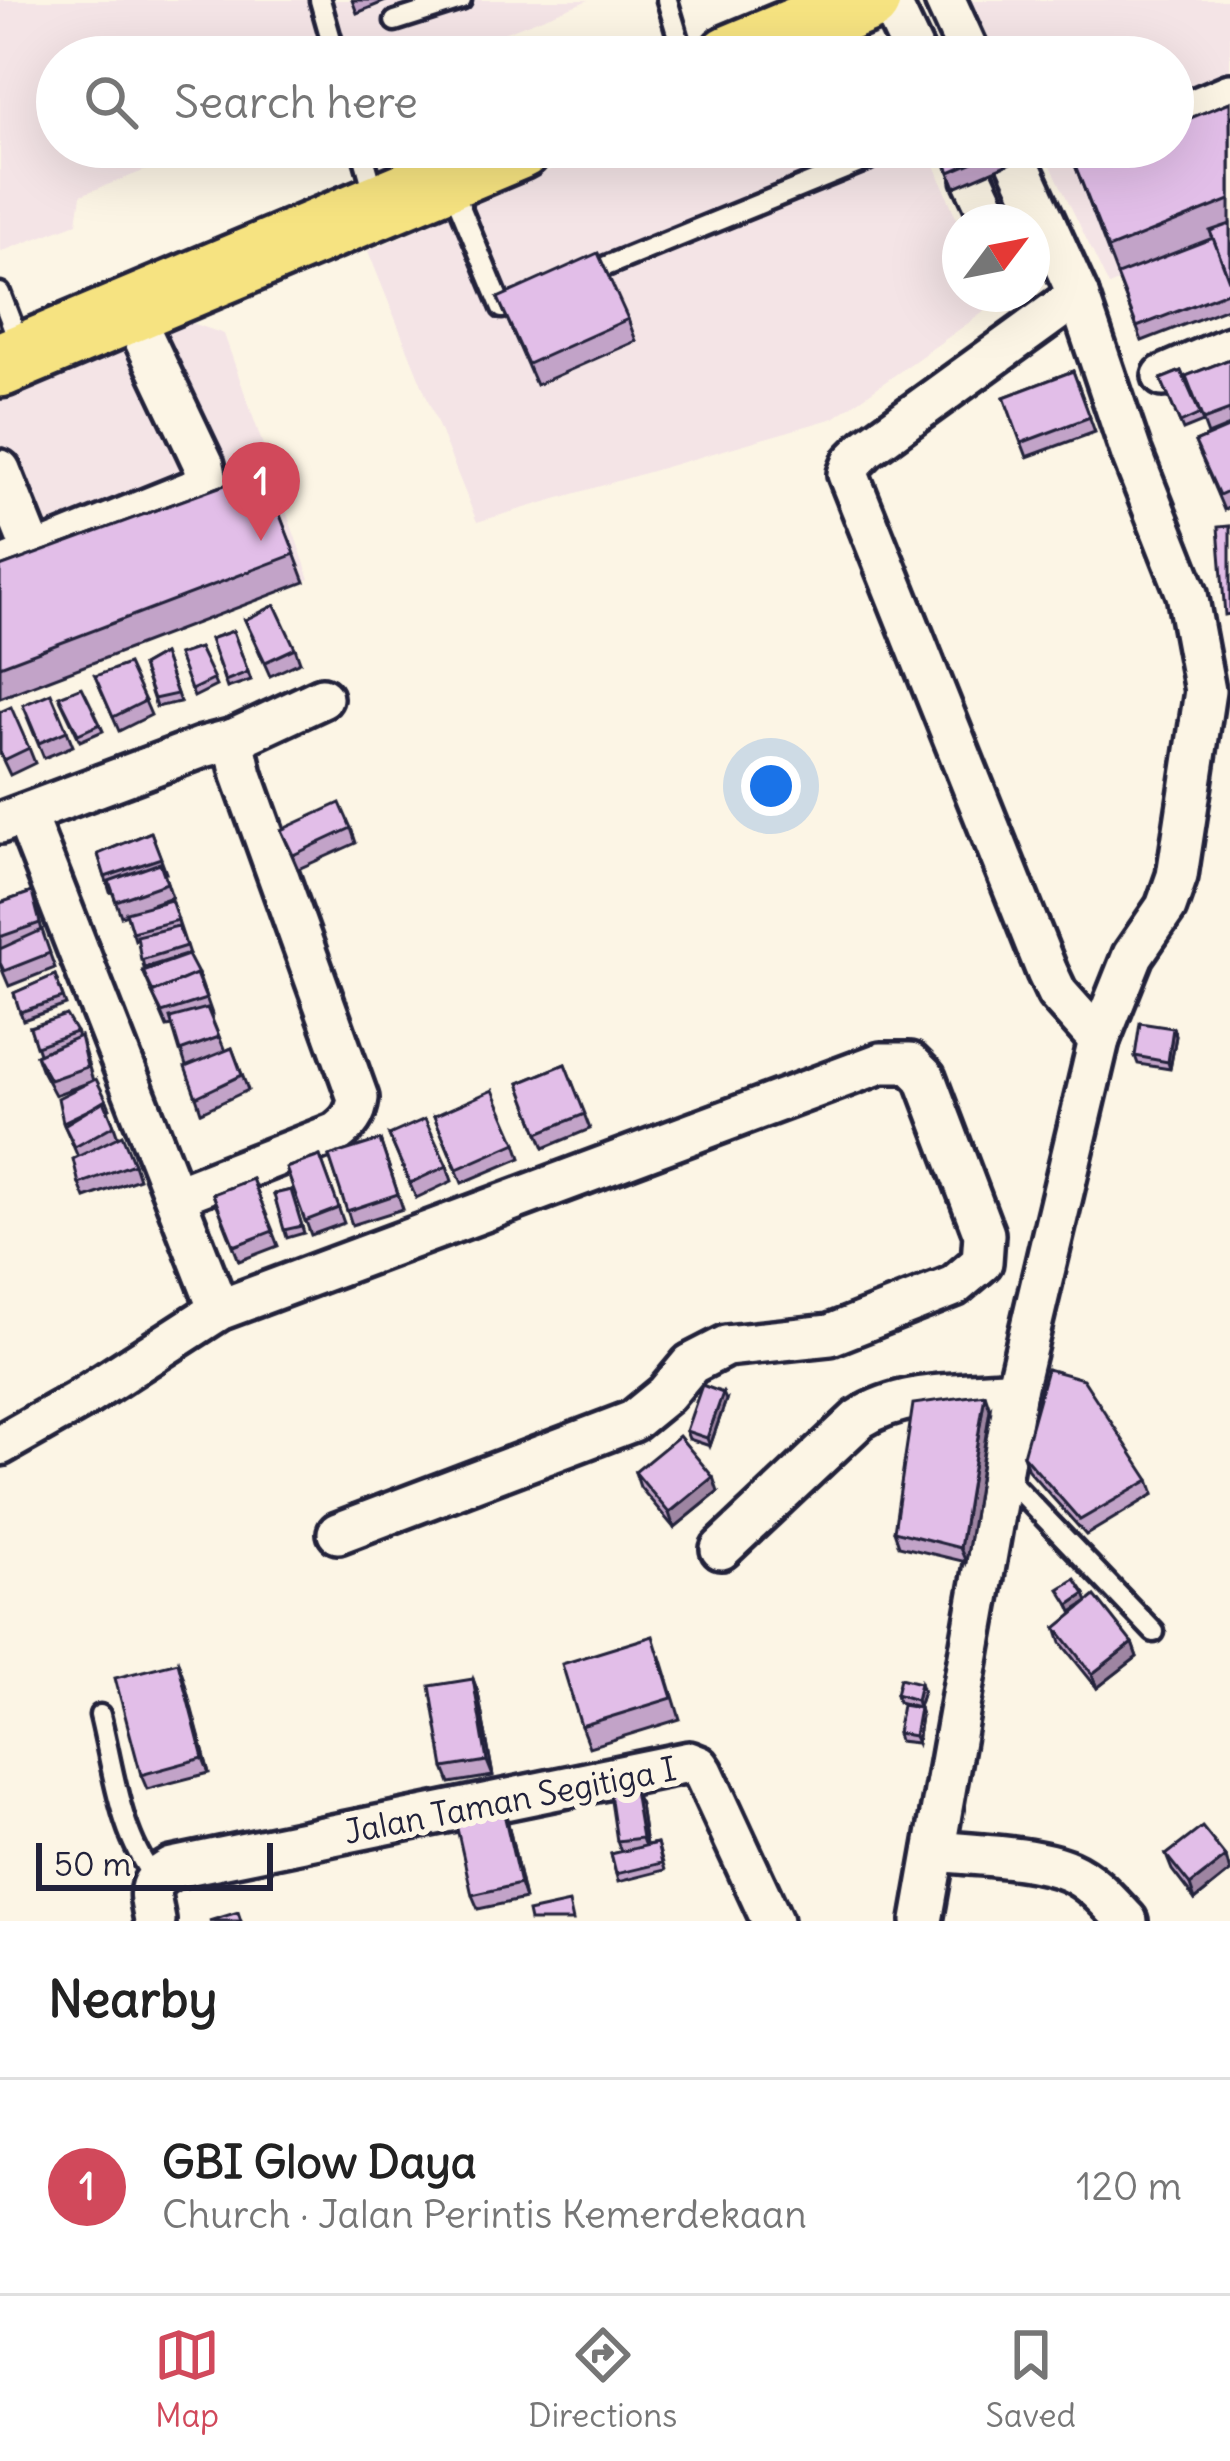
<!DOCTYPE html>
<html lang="en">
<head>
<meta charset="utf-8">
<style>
  body { margin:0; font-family:Delius,sans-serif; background:#f2f2f2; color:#222 }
  .compass { position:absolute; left:942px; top:204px; width:108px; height:108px; border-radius:50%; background:#fff; box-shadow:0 12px 48px #0002; rotate:58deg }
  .scale { position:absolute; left:36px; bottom:30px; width:237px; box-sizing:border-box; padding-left:12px; border:6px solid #22223b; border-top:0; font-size:33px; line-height:42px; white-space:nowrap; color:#22223b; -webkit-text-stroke:9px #fcf5e5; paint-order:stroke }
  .you { position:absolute; left:771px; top:786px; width:42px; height:42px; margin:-30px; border:9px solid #fff; border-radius:50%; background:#1a73e8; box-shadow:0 0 0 18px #1a73e833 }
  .badge { display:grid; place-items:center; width:78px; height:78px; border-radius:50%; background:#d1495b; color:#fff; font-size:39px; font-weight:700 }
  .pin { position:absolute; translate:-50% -99px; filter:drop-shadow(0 3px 6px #0008) }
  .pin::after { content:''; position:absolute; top:63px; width:42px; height:36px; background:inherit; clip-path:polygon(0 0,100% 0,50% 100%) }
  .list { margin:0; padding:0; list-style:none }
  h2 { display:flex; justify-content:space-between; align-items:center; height:156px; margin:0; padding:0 48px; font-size:51px }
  h2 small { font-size:39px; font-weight:400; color:#767676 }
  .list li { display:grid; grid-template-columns:78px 1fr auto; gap:36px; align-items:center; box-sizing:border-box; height:216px; padding:0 48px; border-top:3px solid #e0e0e0 }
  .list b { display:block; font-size:45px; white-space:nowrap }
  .list p { margin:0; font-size:39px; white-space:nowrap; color:#767676 }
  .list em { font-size:39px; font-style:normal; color:#767676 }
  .icon { flex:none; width:66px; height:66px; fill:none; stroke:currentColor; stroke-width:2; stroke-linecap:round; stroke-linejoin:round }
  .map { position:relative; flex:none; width:1230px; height:1921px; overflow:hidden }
  .search { position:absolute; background:#fff; box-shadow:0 12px 48px #0002; left:36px; right:36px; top:36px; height:132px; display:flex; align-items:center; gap:30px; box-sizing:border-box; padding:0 42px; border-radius:66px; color:#767676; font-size:45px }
  .sheet { height:372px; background:#fff }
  nav { display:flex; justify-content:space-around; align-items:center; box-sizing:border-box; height:168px; border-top:3px solid #e0e0e0; background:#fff; font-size:33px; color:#767676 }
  nav a { display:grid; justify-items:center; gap:6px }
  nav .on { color:#d1495b }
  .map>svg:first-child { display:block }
  .built { fill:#f4e4e6 }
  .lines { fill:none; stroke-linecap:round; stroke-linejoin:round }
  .service-casing { stroke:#22223b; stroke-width:27 }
  .minor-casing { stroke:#22223b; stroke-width:48 }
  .trunk-casing { stroke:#22223b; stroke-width:72 }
  .service { stroke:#fcf5e5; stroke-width:18 }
  .minor { stroke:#fcf5e5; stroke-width:39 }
  .trunk { stroke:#f6e381; stroke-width:63 }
  .wall { fill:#c2a3c8; stroke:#22223b; stroke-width:3 }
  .shaded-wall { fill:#9e85a2; stroke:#22223b; stroke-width:3 }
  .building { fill:#e2bee8; stroke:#22223b; stroke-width:3 }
  .labels { text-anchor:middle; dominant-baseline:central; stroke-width:12; stroke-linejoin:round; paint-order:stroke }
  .street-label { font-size:33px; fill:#22223b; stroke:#fcf5e5 }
</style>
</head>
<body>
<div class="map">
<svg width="1230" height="1921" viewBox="0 0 1230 1921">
  <rect width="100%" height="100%" fill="#fcf5e5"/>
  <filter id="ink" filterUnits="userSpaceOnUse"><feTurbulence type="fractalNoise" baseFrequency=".00833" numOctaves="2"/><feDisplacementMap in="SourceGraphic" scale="24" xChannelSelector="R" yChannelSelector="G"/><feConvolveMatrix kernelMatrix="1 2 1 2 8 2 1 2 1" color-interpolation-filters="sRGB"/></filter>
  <g filter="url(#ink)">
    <g class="built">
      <path d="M0,0H589L441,57H57V147H206L81,195L77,223L0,252Z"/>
      <path d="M971,0H1230V229L1109,286L1042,147H1173V57H998Z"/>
      <path d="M602,147H928L960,228V294H986L991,307L834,418L477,522L368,251Z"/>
      <path d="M192,323L224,334L310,579L0,695V393Z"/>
    </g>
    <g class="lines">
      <defs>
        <g id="service">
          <path d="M320,0L336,57"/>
          <path d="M667,0L684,57"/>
          <path d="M395,21L461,0"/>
          <path d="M361,147L375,196"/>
          <path d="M451,185L502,308L520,301"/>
          <path d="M584,275L867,160L862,147"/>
          <path d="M0,293L20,345"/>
          <path d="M1003,1474L1154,1632"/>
          <path d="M100,1715C113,1767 120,1837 155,1878"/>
        </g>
        <g id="minor">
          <path d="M889,0L916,57"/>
          <path d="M945,0L971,57"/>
          <path d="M1173,118L1230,94"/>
          <path d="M973,179L993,222"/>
          <path d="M1078,295L867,448L853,462L848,474L1047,972L1057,993L1099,1040"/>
          <path d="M1163,376L1230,347"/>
          <path d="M0,470L34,555"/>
          <path d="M0,568L196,489L207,480L204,465L130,309"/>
          <path d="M234,739L322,698"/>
          <path d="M25,814L219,1310"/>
          <path d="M0,823L203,747L234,739L242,775L358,1098C356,1115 349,1123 336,1133L175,1196"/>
          <path d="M0,1445L78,1401L219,1310L881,1063H910L925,1078L984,1234L982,1262L954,1286L830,1335L726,1346L691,1364L666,1394L633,1421L338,1533"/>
          <path d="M721,1549L859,1419C903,1390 964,1395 1016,1390"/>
          <path d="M935,1851C973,1855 1035,1856 1069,1871C1092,1881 1110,1903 1127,1921"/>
          <path d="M155,1921C150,1893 143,1884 172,1868L689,1762L699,1766L703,1772L772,1921"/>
          <path d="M922,1921L1016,1390L1099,1040L1133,955L1166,907L1177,876L1205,691L1187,594L1131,452L1078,295L1017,160"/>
        </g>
        <g id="trunk">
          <path d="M731,57L868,0"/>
          <path d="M0,365L519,147"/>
        </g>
      </defs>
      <use href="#service" class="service-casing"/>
      <use href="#minor" class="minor-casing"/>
      <use href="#trunk" class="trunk-casing"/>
      <use href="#service" class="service"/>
      <use href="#minor" class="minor"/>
      <use href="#trunk" class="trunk"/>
    </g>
    <g class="wall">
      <path d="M352,0H386V1L357,13Z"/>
      <path d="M1230,102V307L1142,341L1075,165Z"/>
      <path d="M962,147H1023L1027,156L955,187L942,155Z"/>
      <path d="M498,298L628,319L636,341L536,385Z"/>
      <path d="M1230,359V426L1208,435L1186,376Z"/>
      <path d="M1073,371L1095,432L1027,457L1004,397Z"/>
      <path d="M1181,371L1203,422L1183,430L1161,379Z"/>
      <path d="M1230,427V507L1224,510L1195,442Z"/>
      <path d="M263,471L305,582L0,698V567Z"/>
      <path d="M245,620L295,648L300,662L270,676Z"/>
      <path d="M233,631L251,680L227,688L210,639Z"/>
      <path d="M199,648L216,686L194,697L178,655Z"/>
      <path d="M163,654L180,702L156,707L142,666Z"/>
      <path d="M95,676L145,701L151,715L119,731Z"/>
      <path d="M62,703L100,724L103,731L80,741Z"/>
      <path d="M0,712L29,748L35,763L10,775L0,754Z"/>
      <path d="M28,719L67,731L73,746L44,758Z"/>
      <path d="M351,828L356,843L298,869L281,830Z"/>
      <path d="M151,832L166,873H164L172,897L149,905L171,900L189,954L144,968L138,939L135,940L127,914L121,916L112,891L110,892L98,854Z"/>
      <path d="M32,892L44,938L55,968L9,986L0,965V903Z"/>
      <path d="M143,971L198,974L212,1014H210L225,1051L232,1048L248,1090L201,1112L173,1026L167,1027Z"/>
      <path d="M55,975L66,1005L23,1020L14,993Z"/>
      <path d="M30,1027L76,1032L78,1037L80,1036L93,1081L107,1101L110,1108L108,1109L118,1137L134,1164L139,1179L85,1198L79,1184L78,1157L63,1122L90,1082L55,1095L41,1069L36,1055L39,1053Z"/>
      <path d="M1173,1028L1176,1036L1170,1069L1138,1064L1135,1056Z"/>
      <path d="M565,1064L590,1129L544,1148L519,1083Z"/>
      <path d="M434,1116L516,1143L521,1158L462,1183Z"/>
      <path d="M389,1135L447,1166L452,1181L416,1198Z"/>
      <path d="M380,1140L403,1209L352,1225L329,1156Z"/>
      <path d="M320,1156L344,1223L311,1235L286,1168Z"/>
      <path d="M252,1179L278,1246L239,1261L213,1194Z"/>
      <path d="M291,1190L304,1233L287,1238L274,1194Z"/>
      <path d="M726,1400L710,1446L689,1439L686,1431Z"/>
      <path d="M990,1409L966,1562L899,1546L894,1531Z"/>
      <path d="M1023,1455L1149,1480L1154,1494L1086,1535L1028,1470Z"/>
      <path d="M635,1472L718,1492L674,1528L640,1487Z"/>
      <path d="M1056,1628L1132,1643L1137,1657L1097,1688L1061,1643Z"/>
      <path d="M661,1657L680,1719L589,1747L581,1726Z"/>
      <path d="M178,1662L209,1773L147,1789L141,1775Z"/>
      <path d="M473,1679L478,1693L493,1776L450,1783L444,1768Z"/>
      <path d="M923,1691L918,1707L898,1702L896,1694Z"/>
      <path d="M919,1708L921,1716L917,1743L899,1741L897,1733Z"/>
      <path d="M502,1805L507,1819L525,1899L478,1909L472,1895Z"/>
      <path d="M640,1805L646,1845L657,1843L665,1870L618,1882L611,1854L621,1852L617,1841Z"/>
      <path d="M1166,1855L1230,1868V1872L1195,1900L1172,1870Z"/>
    </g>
    <g class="shaded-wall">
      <path d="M1173,1028L1176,1036L1170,1069L1168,1062Z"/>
      <path d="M723,1393L726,1400L710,1446L707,1438Z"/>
      <path d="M985,1394L990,1409L966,1562L960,1548Z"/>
      <path d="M713,1477L718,1492L674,1528L669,1513Z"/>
      <path d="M1085,1594L1088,1602L1072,1612L1069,1605Z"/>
      <path d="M1132,1643L1137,1657L1097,1688L1092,1674Z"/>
      <path d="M178,1662L183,1676L209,1773L203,1758Z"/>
      <path d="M473,1679L478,1693L493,1776L487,1761Z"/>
      <path d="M920,1683L923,1691L918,1707L916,1700Z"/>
      <path d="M919,1708L921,1716L917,1743L914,1736Z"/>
      <path d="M634,1790L640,1805L647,1852L642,1838Z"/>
      <path d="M502,1805L507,1819L525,1899L520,1884Z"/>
      <path d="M1226,1857L1230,1872L1195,1900L1190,1885Z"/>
    </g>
    <g class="building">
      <path d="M1230,102V200L1108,249L1075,165L1118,147H1173V125Z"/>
      <path d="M962,147H1008L950,172L942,155Z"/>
      <path d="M1230,224V282L1210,231Z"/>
      <path d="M1213,238L1230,283V291L1137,327L1117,275Z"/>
      <path d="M598,253L628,319L528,364L498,298Z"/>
      <path d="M1230,359V410L1203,420L1186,376Z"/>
      <path d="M1073,371L1090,417L1021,443L1004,397Z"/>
      <path d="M1181,371L1200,414L1180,423L1161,379Z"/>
      <path d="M1230,427V490L1219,495L1195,442Z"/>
      <path d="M263,471L295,554L0,666V567Z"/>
      <path d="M1230,526V614L1225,615L1218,527Z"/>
      <path d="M275,605L295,648L265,662L245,620Z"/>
      <path d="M233,631L248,672L225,681L210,639Z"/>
      <path d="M199,648L214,679L191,690L178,655Z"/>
      <path d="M163,654L177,694L154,699L142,666Z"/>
      <path d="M128,664L145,701L113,717L95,676Z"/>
      <path d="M82,687L100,724L78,734L59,696Z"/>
      <path d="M51,693L67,731L39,743L23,705Z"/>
      <path d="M11,707L29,748L4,760L0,751V712Z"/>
      <path d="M340,803L351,828L293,855L281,830Z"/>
      <path d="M151,832L161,858L105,877L98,854Z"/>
      <path d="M160,863L167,883L116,901L109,881Z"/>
      <path d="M32,892L40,923L0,937V903Z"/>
      <path d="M171,900L178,920L132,932L126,912Z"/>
      <path d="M178,926L186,946L141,960L137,936Z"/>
      <path d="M42,930L50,953L4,971L0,963V949Z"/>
      <path d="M188,955L198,974L153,992L143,971Z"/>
      <path d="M196,974L206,999L162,1013L152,993Z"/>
      <path d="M55,975L63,998L20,1012L14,993Z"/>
      <path d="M207,1008L219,1037L180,1051L170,1018Z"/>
      <path d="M66,1015L76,1032L36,1046L30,1027Z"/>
      <path d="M1140,1023L1173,1028L1168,1062L1135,1056Z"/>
      <path d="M80,1036L87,1067L50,1080L36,1055Z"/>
      <path d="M232,1048L242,1075L196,1097L185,1067Z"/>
      <path d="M565,1064L585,1114L538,1133L519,1083Z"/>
      <path d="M96,1079L107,1101L63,1122L58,1098Z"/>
      <path d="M493,1090L516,1143L457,1169L434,1116Z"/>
      <path d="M104,1101L114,1125L75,1147L64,1125Z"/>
      <path d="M425,1119L447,1166L410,1183L389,1135Z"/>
      <path d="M122,1135L134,1164L79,1184L73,1159Z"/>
      <path d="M380,1140L398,1194L347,1211L329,1156Z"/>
      <path d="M320,1156L339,1208L305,1221L286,1168Z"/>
      <path d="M252,1179L273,1231L234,1246L213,1194Z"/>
      <path d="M291,1190L302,1226L284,1230L274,1194Z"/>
      <path d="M1047,1369L1083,1379L1149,1480L1080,1520L1023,1455Z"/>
      <path d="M702,1385L723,1393L707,1438L686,1431Z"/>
      <path d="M985,1394L960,1548L894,1531L913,1404Z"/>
      <path d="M679,1436L713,1477L669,1513L635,1472Z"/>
      <path d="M1075,1579L1085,1594L1069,1605L1059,1589Z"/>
      <path d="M1095,1596L1132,1643L1092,1674L1056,1628Z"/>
      <path d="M653,1636L672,1698L581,1726L562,1664Z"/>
      <path d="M178,1662L203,1758L141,1775L115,1678Z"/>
      <path d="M900,1678L920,1683L916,1700L896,1694Z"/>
      <path d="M473,1679L487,1761L444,1768L430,1686Z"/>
      <path d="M902,1705L919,1708L914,1736L897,1733Z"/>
      <path d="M634,1790L642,1838L617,1841L610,1794Z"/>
      <path d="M502,1805L520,1884L472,1895L454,1815Z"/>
      <path d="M1202,1827L1226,1857L1190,1885L1166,1855Z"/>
      <path d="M657,1843L662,1863L616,1874L611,1854Z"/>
      <path d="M569,1903L573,1921H530L528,1912Z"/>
      <path d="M238,1912L241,1921H209Z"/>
    </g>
  </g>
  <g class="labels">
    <g class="street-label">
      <text transform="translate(510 1800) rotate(-11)">Jalan Taman Segitiga I</text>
    </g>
  </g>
</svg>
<svg class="compass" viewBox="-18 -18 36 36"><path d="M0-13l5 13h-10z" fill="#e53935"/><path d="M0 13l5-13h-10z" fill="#767676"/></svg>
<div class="scale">50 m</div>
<div class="you"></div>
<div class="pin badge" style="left:261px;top:541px">1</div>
<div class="search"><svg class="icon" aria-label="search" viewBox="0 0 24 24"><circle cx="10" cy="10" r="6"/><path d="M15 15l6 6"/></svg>Search here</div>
</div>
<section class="sheet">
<h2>Nearby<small></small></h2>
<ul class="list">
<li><span class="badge">1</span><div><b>GBI Glow Daya</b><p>Church · Jalan Perintis Kemerdekaan</p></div><em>120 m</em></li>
</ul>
</section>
<nav>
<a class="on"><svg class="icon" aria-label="map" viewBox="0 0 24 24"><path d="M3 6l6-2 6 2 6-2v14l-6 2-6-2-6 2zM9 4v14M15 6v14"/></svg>Map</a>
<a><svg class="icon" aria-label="directions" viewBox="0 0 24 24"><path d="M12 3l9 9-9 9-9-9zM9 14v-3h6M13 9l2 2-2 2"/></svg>Directions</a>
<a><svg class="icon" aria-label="saved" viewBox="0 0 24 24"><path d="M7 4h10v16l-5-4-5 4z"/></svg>Saved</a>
</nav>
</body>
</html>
